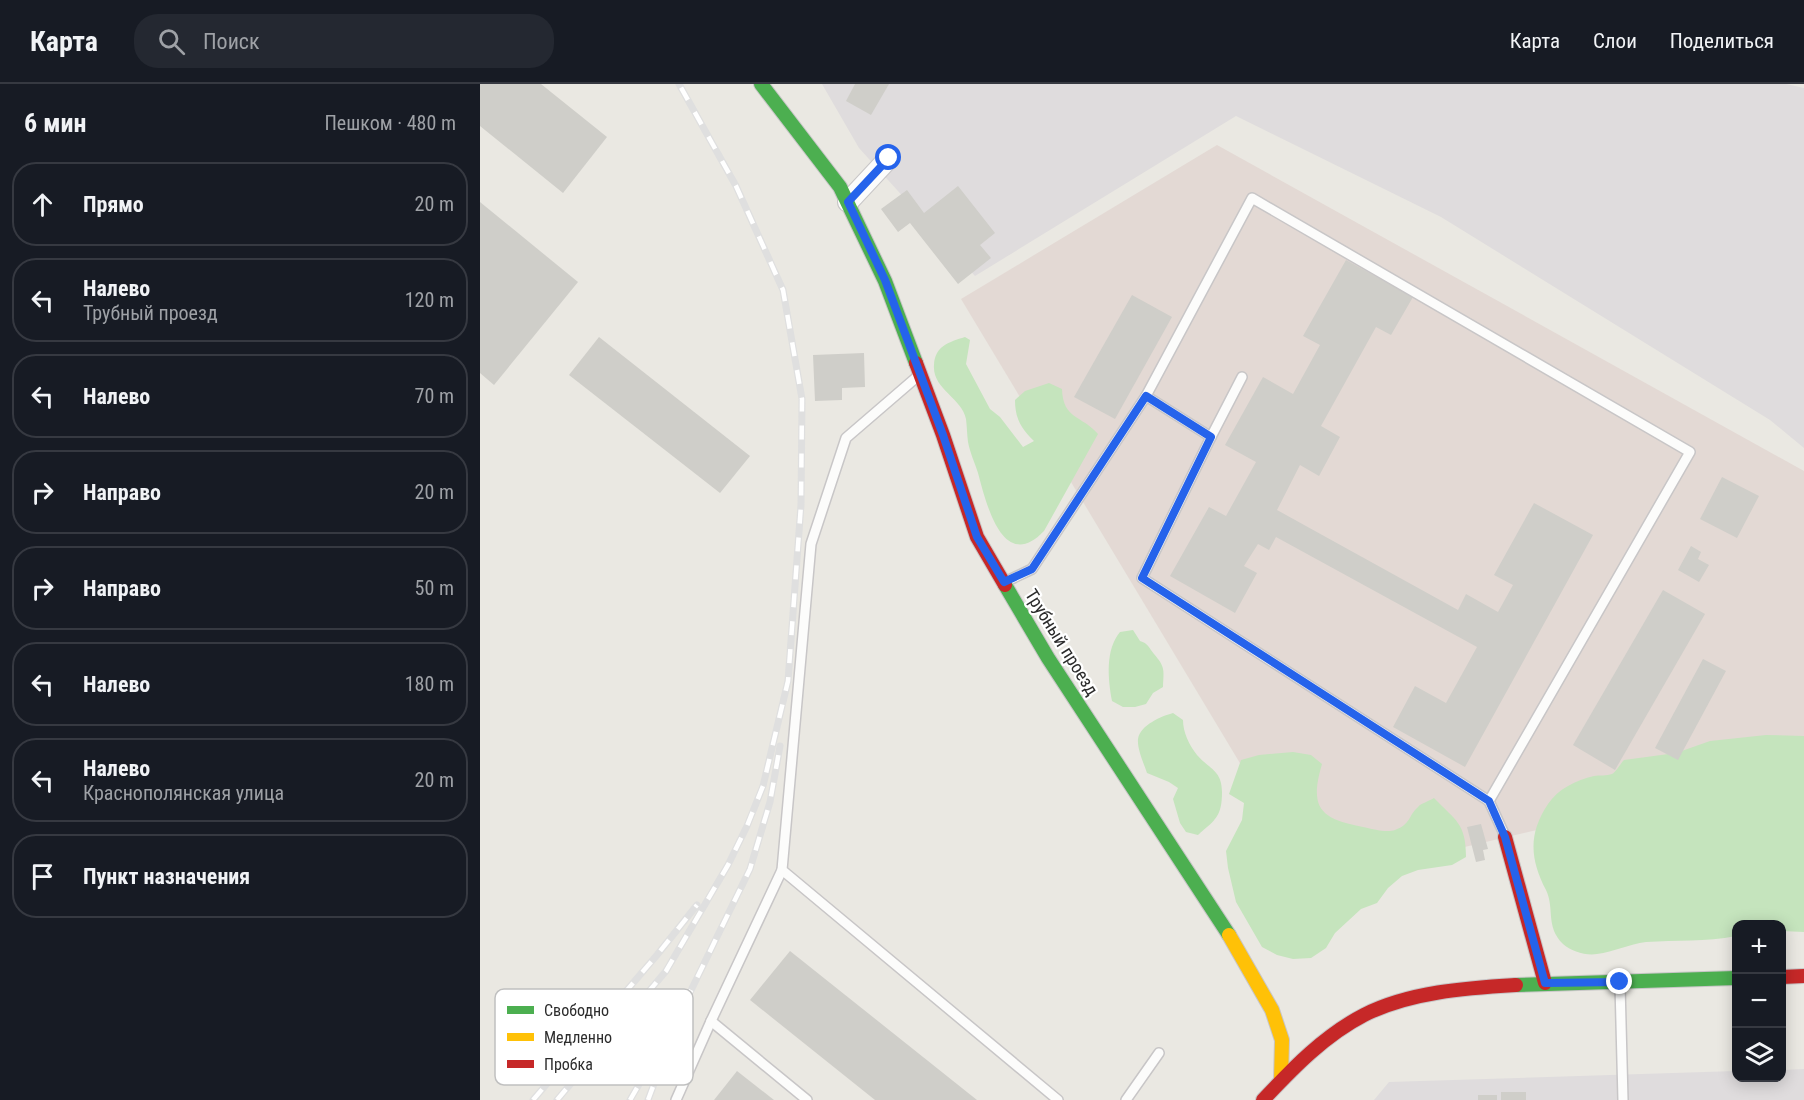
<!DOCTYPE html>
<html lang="ru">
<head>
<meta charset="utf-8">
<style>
  body { margin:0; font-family:"Roboto Condensed",sans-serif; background:#242831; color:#f1f3f6 }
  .controls { position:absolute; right:18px; bottom:18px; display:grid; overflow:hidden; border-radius:12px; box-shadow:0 3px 15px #0003 }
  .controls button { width:54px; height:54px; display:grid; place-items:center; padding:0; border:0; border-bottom:2px solid #363941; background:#171b24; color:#f1f3f6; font:30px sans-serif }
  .stop { position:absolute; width:18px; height:18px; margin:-14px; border:4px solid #2563eb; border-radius:50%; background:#fff }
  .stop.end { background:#2563eb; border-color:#fff; box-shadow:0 2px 6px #0008 }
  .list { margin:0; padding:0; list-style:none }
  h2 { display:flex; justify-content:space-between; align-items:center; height:78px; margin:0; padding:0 24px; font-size:26px }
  h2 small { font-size:20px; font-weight:400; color:#9ea1a6 }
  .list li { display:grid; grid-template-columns:39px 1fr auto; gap:18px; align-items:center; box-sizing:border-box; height:84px; margin:0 12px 12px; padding:0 12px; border:2px solid #363941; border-radius:24px }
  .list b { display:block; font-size:22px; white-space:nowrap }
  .list p { margin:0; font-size:20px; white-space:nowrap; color:#9ea1a6 }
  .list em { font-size:20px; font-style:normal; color:#9ea1a6 }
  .icon { flex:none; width:33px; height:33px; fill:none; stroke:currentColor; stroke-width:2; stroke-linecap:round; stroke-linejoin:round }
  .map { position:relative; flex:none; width:1324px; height:1016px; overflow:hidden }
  header { display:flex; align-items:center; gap:36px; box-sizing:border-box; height:84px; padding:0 30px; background:#171b24; border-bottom:2px solid #363941 }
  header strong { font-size:28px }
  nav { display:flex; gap:33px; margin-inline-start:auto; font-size:21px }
  .search { width:420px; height:54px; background:#242831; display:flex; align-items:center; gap:15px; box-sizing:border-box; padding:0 21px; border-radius:24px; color:#9ea1a6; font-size:22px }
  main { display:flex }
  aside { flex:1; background:#171b24 }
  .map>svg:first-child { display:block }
  .industrial { fill:#dfdcdd }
  .medical { fill:#e3d9d4 }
  .green { fill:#c5e4bd }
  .building { fill:#cfcec9 }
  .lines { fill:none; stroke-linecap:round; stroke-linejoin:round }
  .lane-casing { stroke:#c8c6c7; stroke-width:12 }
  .street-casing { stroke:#c8c6c7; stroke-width:22 }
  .fast-casing { stroke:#c8c6c7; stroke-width:16 }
  .slow-casing { stroke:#c8c6c7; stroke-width:16 }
  .jam-casing { stroke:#c8c6c7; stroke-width:16 }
  .lane { stroke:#fcfcfb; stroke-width:9 }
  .street { stroke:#fcfcfb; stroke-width:20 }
  .fast { stroke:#4caf50; stroke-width:14 }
  .slow { stroke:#ffc107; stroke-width:14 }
  .jam { stroke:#c62828; stroke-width:14 }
  .rail-casing { stroke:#dfdfdf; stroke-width:7 }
  .rail { stroke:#fff; stroke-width:4.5; stroke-dasharray:14; stroke-linecap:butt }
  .route { stroke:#2563eb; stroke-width:8 }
  .labels { text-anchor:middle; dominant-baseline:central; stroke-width:4.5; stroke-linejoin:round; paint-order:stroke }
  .street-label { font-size:18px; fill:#2c2c2c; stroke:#fff }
  .key { fill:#fff; stroke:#c0c0c0; stroke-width:1.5 }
  .key-label { font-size:16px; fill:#2c2c2c }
</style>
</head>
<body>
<header>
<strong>Карта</strong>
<div class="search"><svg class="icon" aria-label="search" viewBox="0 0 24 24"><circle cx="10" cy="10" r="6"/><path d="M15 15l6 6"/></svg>Поиск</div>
<nav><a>Карта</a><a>Слои</a><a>Поделиться</a></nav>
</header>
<main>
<aside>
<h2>6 мин<small>Пешком · 480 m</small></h2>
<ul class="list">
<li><svg class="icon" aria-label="ahead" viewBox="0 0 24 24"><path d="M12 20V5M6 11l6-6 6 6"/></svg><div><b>Прямо</b></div><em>20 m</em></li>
<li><svg class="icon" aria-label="left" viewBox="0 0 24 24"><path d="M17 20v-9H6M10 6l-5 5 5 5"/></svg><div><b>Налево</b><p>Трубный проезд</p></div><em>120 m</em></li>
<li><svg class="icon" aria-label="left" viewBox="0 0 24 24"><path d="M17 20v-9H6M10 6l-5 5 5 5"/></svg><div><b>Налево</b></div><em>70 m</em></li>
<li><svg class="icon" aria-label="right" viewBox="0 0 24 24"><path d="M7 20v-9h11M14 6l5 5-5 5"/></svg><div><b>Направо</b></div><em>20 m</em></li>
<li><svg class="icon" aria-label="right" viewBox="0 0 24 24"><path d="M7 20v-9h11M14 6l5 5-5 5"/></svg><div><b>Направо</b></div><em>50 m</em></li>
<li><svg class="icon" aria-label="left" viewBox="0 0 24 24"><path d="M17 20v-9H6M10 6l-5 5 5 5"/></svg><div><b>Налево</b></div><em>180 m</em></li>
<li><svg class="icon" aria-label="left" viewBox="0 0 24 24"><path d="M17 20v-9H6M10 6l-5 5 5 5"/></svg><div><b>Налево</b><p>Краснополянская улица</p></div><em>20 m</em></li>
<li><svg class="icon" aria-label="arrive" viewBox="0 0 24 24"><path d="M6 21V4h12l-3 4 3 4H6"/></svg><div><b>Пункт назначения</b></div></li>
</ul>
</aside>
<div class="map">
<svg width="1324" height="1016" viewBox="0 0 1324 1016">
  <rect width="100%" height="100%" fill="#eae8e2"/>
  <g class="industrial">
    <path d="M342,0H1306L1324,4V364L1290,336L961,133L756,32L495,192L379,64Z"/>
    <path d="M1324,985V1016H894L909,998L1256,987V994H1302V986Z"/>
  </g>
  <path class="medical" d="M737,61L1324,387V683L832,799L481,215Z"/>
  <g class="green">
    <path d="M485,253L490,256L486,280L510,325L520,333L543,363L554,357C541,345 535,334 535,316L545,307L569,299L582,305C583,336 602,331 618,350L564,447C523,490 506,419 498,389C495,379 490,369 488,358C487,351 487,343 486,335C482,314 452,305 454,281C455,262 469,258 485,253Z"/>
    <path d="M653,546L660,557C668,559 669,564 674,570C685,583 684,585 683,603L673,609L666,620L655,623H643L632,617C628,595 625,566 640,548Z"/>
    <path d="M693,629L703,636C703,648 709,661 717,671C729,685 742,686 742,708C742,733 735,736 718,751L706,748L700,739L693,715L698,704L689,698L667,689C664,680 657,665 658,655C660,641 682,632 693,629Z"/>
    <path d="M1286,651L1324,652V848L1302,847V840H1256V852C1226,858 1196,856 1166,858C1149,860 1134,868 1117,870C1106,872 1091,867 1083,860C1065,842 1075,825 1066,806C1050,775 1048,750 1068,720C1078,705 1096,696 1114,692C1119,691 1127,692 1132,690C1136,688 1140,680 1144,676L1196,669L1230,657Z"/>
    <path d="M813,668L831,671L842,680C829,724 840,735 883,743C892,745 907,749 915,746C931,740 928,732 938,723C941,719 950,717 954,714C976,737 986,739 986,773L972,781L938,786L922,792L908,804L897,819L881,825L855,849L846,864L831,874L813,875L797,871L782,863L756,818L748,784L746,767L762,736L764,719L749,710L761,676L779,671Z"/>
  </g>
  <g class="building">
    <path d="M0,0H61L127,53L83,109L0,42Z"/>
    <path d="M375,0H409L391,31L366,17Z"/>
    <path d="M478,102L515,149L500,161L511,174L478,200L430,139L418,148L401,125L427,106L444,129Z"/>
    <path d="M0,118L98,198L14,301L0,289Z"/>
    <path d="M866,176L933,213L911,251L896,243L841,342L860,353L839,392L820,381L797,426L978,526L986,510L1018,528L1033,501L1014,491L1054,419L1113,451L985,683L913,643L935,602L966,619L997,563L796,453L789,466L778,460L764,482L777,489L755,529L690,492L729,423L746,432L776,378L745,361L783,293L813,310L840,261L823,252Z"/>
    <path d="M652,211L692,233L635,335L594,313Z"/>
    <path d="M119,253L270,372L240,409L89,291Z"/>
    <path d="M384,269L385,303L362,304V316L335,317L333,271Z"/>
    <path d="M1242,393L1279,412L1257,454L1220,435Z"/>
    <path d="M1211,462L1221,468L1218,475L1229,481L1219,498L1198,486Z"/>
    <path d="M1183,506L1225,530L1135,686L1093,661Z"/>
    <path d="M1223,575L1246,587L1198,676L1175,664Z"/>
    <path d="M1001,740L1008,765L1003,766L1005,776L996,778L987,743Z"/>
    <path d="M310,867L497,1016H395L270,916Z"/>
    <path d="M257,987L294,1016H234Z"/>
    <rect x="1021" y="1008" width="25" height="8"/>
    <rect x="998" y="1011" width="19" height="5"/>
  </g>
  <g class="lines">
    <defs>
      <g id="lane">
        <path d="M438,292L366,354L331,460L302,786L578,1016"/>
        <path d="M762,293L731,353L662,494L1009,717"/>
        <path d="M731,353L666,312L772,114L1210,368L1009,717L1025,752"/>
        <path d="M525,498L552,485L666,312"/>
        <path d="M302,786L231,937L327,1016"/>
        <path d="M1140,901L1143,1016"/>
        <path d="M196,1016L231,937"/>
        <path d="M646,1016L679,969"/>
      </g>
      <path id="street" d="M368,118L409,74"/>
      <g id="fast">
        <path d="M281,0L360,103L405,197L436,279"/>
        <path d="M525,501L568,574L749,851"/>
        <path d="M1036,901L1256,894"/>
      </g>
      <path id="slow" d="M749,851L792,926L802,956L801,996"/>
      <g id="jam">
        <path d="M436,279L463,351L497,453L525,501"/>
        <path d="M1025,753L1065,899"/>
        <path d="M1302,893L1324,892"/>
        <path d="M783,1016C813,984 845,951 884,931C929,908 986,904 1036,901"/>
      </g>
    </defs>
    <use href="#lane" class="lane-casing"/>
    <use href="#street" class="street-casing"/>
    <use href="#fast" class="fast-casing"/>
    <use href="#slow" class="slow-casing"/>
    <use href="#jam" class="jam-casing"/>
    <use href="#lane" class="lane"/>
    <use href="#street" class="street"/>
    <use href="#fast" class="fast"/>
    <use href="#slow" class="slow"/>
    <use href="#jam" class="jam"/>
    <defs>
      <g id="rail">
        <path d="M53,1016L177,871L217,821"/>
        <path d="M77,1016L186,887L248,781L267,742L283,702L308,597L321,421L322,315L303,206L256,102L199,0"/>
        <path d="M150,1016L199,931L270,785L290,718L300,662"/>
        <path d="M168,1016L187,965"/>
      </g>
    </defs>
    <use href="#rail" class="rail-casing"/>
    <use href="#rail" class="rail"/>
  </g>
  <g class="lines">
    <path class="route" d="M409,74L368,118L405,196L463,351L497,453L524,498L552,485L666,312L731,353L662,494L1009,717L1025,753L1065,899L1140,898"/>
  </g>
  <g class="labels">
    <g class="street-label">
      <text transform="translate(582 558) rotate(58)">Трубный проезд</text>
    </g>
  </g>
  <rect x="15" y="905" width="198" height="96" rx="9" class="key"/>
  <rect x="27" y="922" width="27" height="8" fill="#4caf50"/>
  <rect x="27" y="949" width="27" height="8" fill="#ffc107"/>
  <rect x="27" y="976" width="27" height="8" fill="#c62828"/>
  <g class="key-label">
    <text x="64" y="932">Свободно</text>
    <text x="64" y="959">Медленно</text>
    <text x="64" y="986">Пробка</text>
  </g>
</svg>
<div class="controls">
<button>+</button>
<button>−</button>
<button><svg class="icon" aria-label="layers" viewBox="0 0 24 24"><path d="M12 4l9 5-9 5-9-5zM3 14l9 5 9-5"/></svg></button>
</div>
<div class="stop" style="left:409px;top:74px"></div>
<div class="stop end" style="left:1140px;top:898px"></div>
</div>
</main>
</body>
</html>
